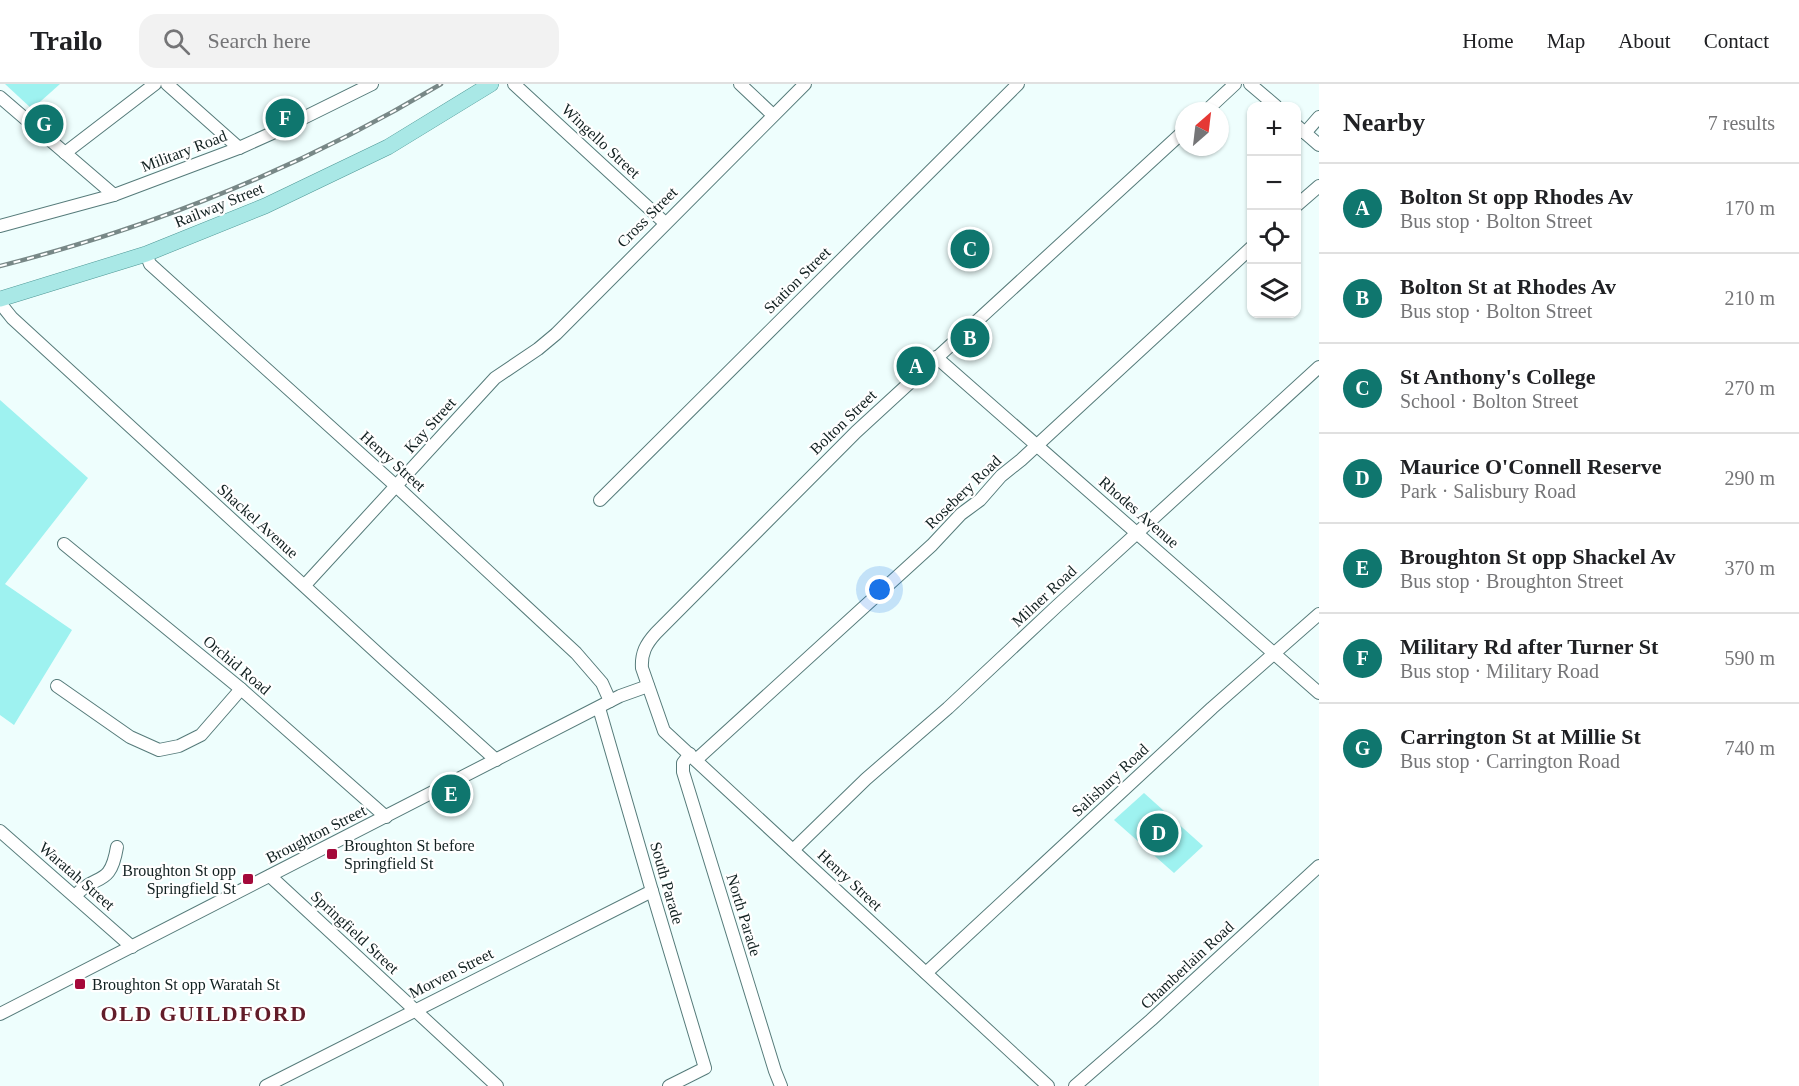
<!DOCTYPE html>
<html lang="en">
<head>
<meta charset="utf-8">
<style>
  body { margin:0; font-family:Georgia,serif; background:#f2f2f2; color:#202124 }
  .controls { position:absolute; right:18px; top:18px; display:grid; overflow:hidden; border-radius:12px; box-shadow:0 2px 4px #0004 }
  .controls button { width:54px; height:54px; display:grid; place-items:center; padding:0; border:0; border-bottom:2px solid #e0e0e0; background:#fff; color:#202124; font:30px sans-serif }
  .compass { position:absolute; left:1175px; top:18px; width:54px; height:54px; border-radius:50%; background:#fff; box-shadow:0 2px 4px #0004; rotate:28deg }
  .you { position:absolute; left:880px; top:506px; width:21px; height:21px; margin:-15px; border:4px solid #fff; border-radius:50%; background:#1a73e8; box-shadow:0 0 0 9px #1a73e833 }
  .badge { display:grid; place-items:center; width:39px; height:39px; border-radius:50%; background:#0f766e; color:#fff; font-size:20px; font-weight:700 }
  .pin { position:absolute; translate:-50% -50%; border:3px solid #fff; box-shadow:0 2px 6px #0006 }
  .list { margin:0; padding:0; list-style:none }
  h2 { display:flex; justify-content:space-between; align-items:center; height:78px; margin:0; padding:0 24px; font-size:26px }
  h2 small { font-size:20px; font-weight:400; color:#757577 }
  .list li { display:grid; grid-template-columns:39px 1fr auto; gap:18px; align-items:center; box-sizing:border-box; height:90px; padding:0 24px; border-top:2px solid #e0e0e0 }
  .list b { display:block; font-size:22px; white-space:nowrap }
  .list p { margin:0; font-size:20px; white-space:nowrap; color:#757577 }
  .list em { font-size:20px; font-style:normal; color:#757577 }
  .icon { flex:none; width:33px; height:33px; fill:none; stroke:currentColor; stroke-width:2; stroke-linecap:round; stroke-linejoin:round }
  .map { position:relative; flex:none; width:1319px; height:1002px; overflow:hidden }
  header { display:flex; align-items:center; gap:36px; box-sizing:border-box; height:84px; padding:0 30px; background:#fff; border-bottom:2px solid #e0e0e0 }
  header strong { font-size:28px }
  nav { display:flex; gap:33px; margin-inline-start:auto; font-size:21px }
  .search { width:420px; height:54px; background:#f2f2f2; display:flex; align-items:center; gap:15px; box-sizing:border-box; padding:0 21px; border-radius:18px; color:#757577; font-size:22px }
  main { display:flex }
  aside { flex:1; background:#fff }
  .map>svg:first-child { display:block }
  .green { fill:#9ef2f0 }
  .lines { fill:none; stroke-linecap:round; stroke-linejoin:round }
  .minor-casing { stroke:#567b7a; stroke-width:14 }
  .major-casing { stroke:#4f9896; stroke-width:16 }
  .minor { stroke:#fff; stroke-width:12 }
  .major { stroke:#a9e8e6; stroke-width:15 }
  .rail-casing { stroke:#788887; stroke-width:4.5 }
  .rail { stroke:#fff; stroke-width:2; stroke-dasharray:7; stroke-linecap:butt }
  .poi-dot { fill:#a4093a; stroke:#fff; stroke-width:2 }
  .labels { text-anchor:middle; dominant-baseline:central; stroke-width:4.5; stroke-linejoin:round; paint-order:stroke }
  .street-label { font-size:16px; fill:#122121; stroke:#fff }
  .poi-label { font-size:16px; fill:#122121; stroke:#fff; text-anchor:start }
  .district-label { font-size:22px; font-weight:bold; letter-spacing:1.5px; fill:#621c29; stroke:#fff }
</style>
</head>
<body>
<header>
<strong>Trailo</strong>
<div class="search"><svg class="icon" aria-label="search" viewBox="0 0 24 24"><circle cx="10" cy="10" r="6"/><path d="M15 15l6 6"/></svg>Search here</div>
<nav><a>Home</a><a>Map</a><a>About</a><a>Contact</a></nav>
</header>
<main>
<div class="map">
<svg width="1319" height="1002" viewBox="0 0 1319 1002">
  <rect width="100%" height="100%" fill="#eefefd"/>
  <g class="green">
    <path d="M5,0H60L32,25Z"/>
    <path d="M0,316L88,394L5,500L72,546L14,641L0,631Z"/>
    <path d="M1144,709L1203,762L1174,789L1114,736Z"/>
  </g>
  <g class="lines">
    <defs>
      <g id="minor">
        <path d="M167,0L239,64"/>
        <path d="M514,0L665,139"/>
        <path d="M740,0L773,31"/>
        <path d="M1250,0L1276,22"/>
        <path d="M0,13L114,111"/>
        <path d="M1206,27L1235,0"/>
        <path d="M1296,41L1319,61"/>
        <path d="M1305,49L1319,33"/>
        <path d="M65,69L155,0"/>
        <path d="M1296,122L1319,102"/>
        <path d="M0,142L114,111L239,64L279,46L372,0"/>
        <path d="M146,170L150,180L396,402L576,569L602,599L610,617"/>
        <path d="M0,219L12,234L386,577L496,676"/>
        <path d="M936,273L1319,609"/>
        <path d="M600,416L1018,0"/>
        <path d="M64,460L241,605L386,733"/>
        <path d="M305,501L495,294L538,265L556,250L805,0"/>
        <path d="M57,602L130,653L159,666L179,662L201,651L241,605"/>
        <path d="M599,624L652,807L705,984L669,1002"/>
        <path d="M690,670L683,679V688L775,987L781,1002"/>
        <path d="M696,676L932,461L961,430L980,416L1001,392L1021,376L1252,163"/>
        <path d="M0,747L132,863"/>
        <path d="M793,766L866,695L948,624L1057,522L1319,283"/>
        <path d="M270,792L497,1002"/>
        <path d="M75,812C96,788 110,805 117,763"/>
        <path d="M926,889L1212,624L1319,530"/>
        <path d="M0,930L620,612L648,602"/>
        <path d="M266,1002L652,807"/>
        <path d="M1048,1002L664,647L642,584C641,569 646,560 656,549L856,348L1184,47"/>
        <path d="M1075,1002L1151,936L1319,782"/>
      </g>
      <path id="major" d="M0,215L146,170L265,122L388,63L491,0"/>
    </defs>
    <use href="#minor" class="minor-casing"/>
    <use href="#major" class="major-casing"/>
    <use href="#minor" class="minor"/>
    <use href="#major" class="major"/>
    <defs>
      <path id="rail" d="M0,182C155,143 304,82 441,0"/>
    </defs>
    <use href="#rail" class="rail-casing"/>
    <use href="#rail" class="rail"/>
  </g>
  <g class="poi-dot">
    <rect x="326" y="764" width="12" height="12" rx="3"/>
    <rect x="242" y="789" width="12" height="12" rx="3"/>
    <rect x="74" y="894" width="12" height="12" rx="3"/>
  </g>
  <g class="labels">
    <g class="street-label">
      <text transform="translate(601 57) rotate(43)">Wingello Street</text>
      <text transform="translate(184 67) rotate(-21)">Military Road</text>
      <text transform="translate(219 121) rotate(-22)">Railway Street</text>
      <text transform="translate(647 133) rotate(-45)">Cross Street</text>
      <text transform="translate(797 196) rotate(-45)">Station Street</text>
      <text transform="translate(843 338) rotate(-44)">Bolton Street</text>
      <text transform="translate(430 341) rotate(-48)">Kay Street</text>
      <text transform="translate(393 377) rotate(42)">Henry Street</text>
      <text transform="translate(963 408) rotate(-44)">Rosebery Road</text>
      <text transform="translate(1139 428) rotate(41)">Rhodes Avenue</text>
      <text transform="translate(258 437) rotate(42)">Shackel Avenue</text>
      <text transform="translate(1044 512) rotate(-43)">Milner Road</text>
      <text transform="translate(237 581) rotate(40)">Orchid Road</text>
      <text transform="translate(1110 696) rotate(-43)">Salisbury Road</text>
      <text transform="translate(316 750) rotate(-27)">Broughton Street</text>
      <text transform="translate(77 792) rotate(41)">Waratah Street</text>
      <text transform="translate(850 796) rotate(43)">Henry Street</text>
      <text transform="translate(667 799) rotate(74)">South Parade</text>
      <text transform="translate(744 831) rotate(73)">North Parade</text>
      <text transform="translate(355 848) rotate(43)">Springfield Street</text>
      <text transform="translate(1187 881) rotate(-43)">Chamberlain Road</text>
      <text transform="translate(451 889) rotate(-27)">Morven Street</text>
    </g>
    <g class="poi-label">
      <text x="344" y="761">Broughton St before<tspan x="344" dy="18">Springfield St</tspan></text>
      <text x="236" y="786" text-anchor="end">Broughton St opp<tspan x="236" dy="18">Springfield St</tspan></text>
      <text x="92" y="900">Broughton St opp Waratah St</text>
    </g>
    <g class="district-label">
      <text x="204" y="929">OLD GUILDFORD</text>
    </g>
  </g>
</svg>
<div class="controls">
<button>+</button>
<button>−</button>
<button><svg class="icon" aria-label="locate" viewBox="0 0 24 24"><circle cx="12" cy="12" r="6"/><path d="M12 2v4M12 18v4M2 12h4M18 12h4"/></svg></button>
<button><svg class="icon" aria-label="layers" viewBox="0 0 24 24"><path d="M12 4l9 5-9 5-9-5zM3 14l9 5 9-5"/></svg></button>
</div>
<svg class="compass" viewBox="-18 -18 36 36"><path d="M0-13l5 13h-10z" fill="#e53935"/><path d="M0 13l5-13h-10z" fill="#757577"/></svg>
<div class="you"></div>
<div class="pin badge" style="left:916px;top:282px">A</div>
<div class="pin badge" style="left:970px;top:254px">B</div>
<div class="pin badge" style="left:970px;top:165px">C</div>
<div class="pin badge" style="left:1159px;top:749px">D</div>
<div class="pin badge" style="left:451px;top:710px">E</div>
<div class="pin badge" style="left:285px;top:34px">F</div>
<div class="pin badge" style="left:44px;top:40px">G</div>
</div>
<aside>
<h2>Nearby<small>7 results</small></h2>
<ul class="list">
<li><span class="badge">A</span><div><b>Bolton St opp Rhodes Av</b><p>Bus stop · Bolton Street</p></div><em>170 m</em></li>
<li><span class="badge">B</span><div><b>Bolton St at Rhodes Av</b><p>Bus stop · Bolton Street</p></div><em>210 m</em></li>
<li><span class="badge">C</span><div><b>St Anthony's College</b><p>School · Bolton Street</p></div><em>270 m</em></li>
<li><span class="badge">D</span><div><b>Maurice O'Connell Reserve</b><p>Park · Salisbury Road</p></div><em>290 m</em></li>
<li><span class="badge">E</span><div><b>Broughton St opp Shackel Av</b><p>Bus stop · Broughton Street</p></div><em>370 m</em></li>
<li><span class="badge">F</span><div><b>Military Rd after Turner St</b><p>Bus stop · Military Road</p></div><em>590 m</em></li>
<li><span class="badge">G</span><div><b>Carrington St at Millie St</b><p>Bus stop · Carrington Road</p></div><em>740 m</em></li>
</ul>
</aside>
</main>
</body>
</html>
